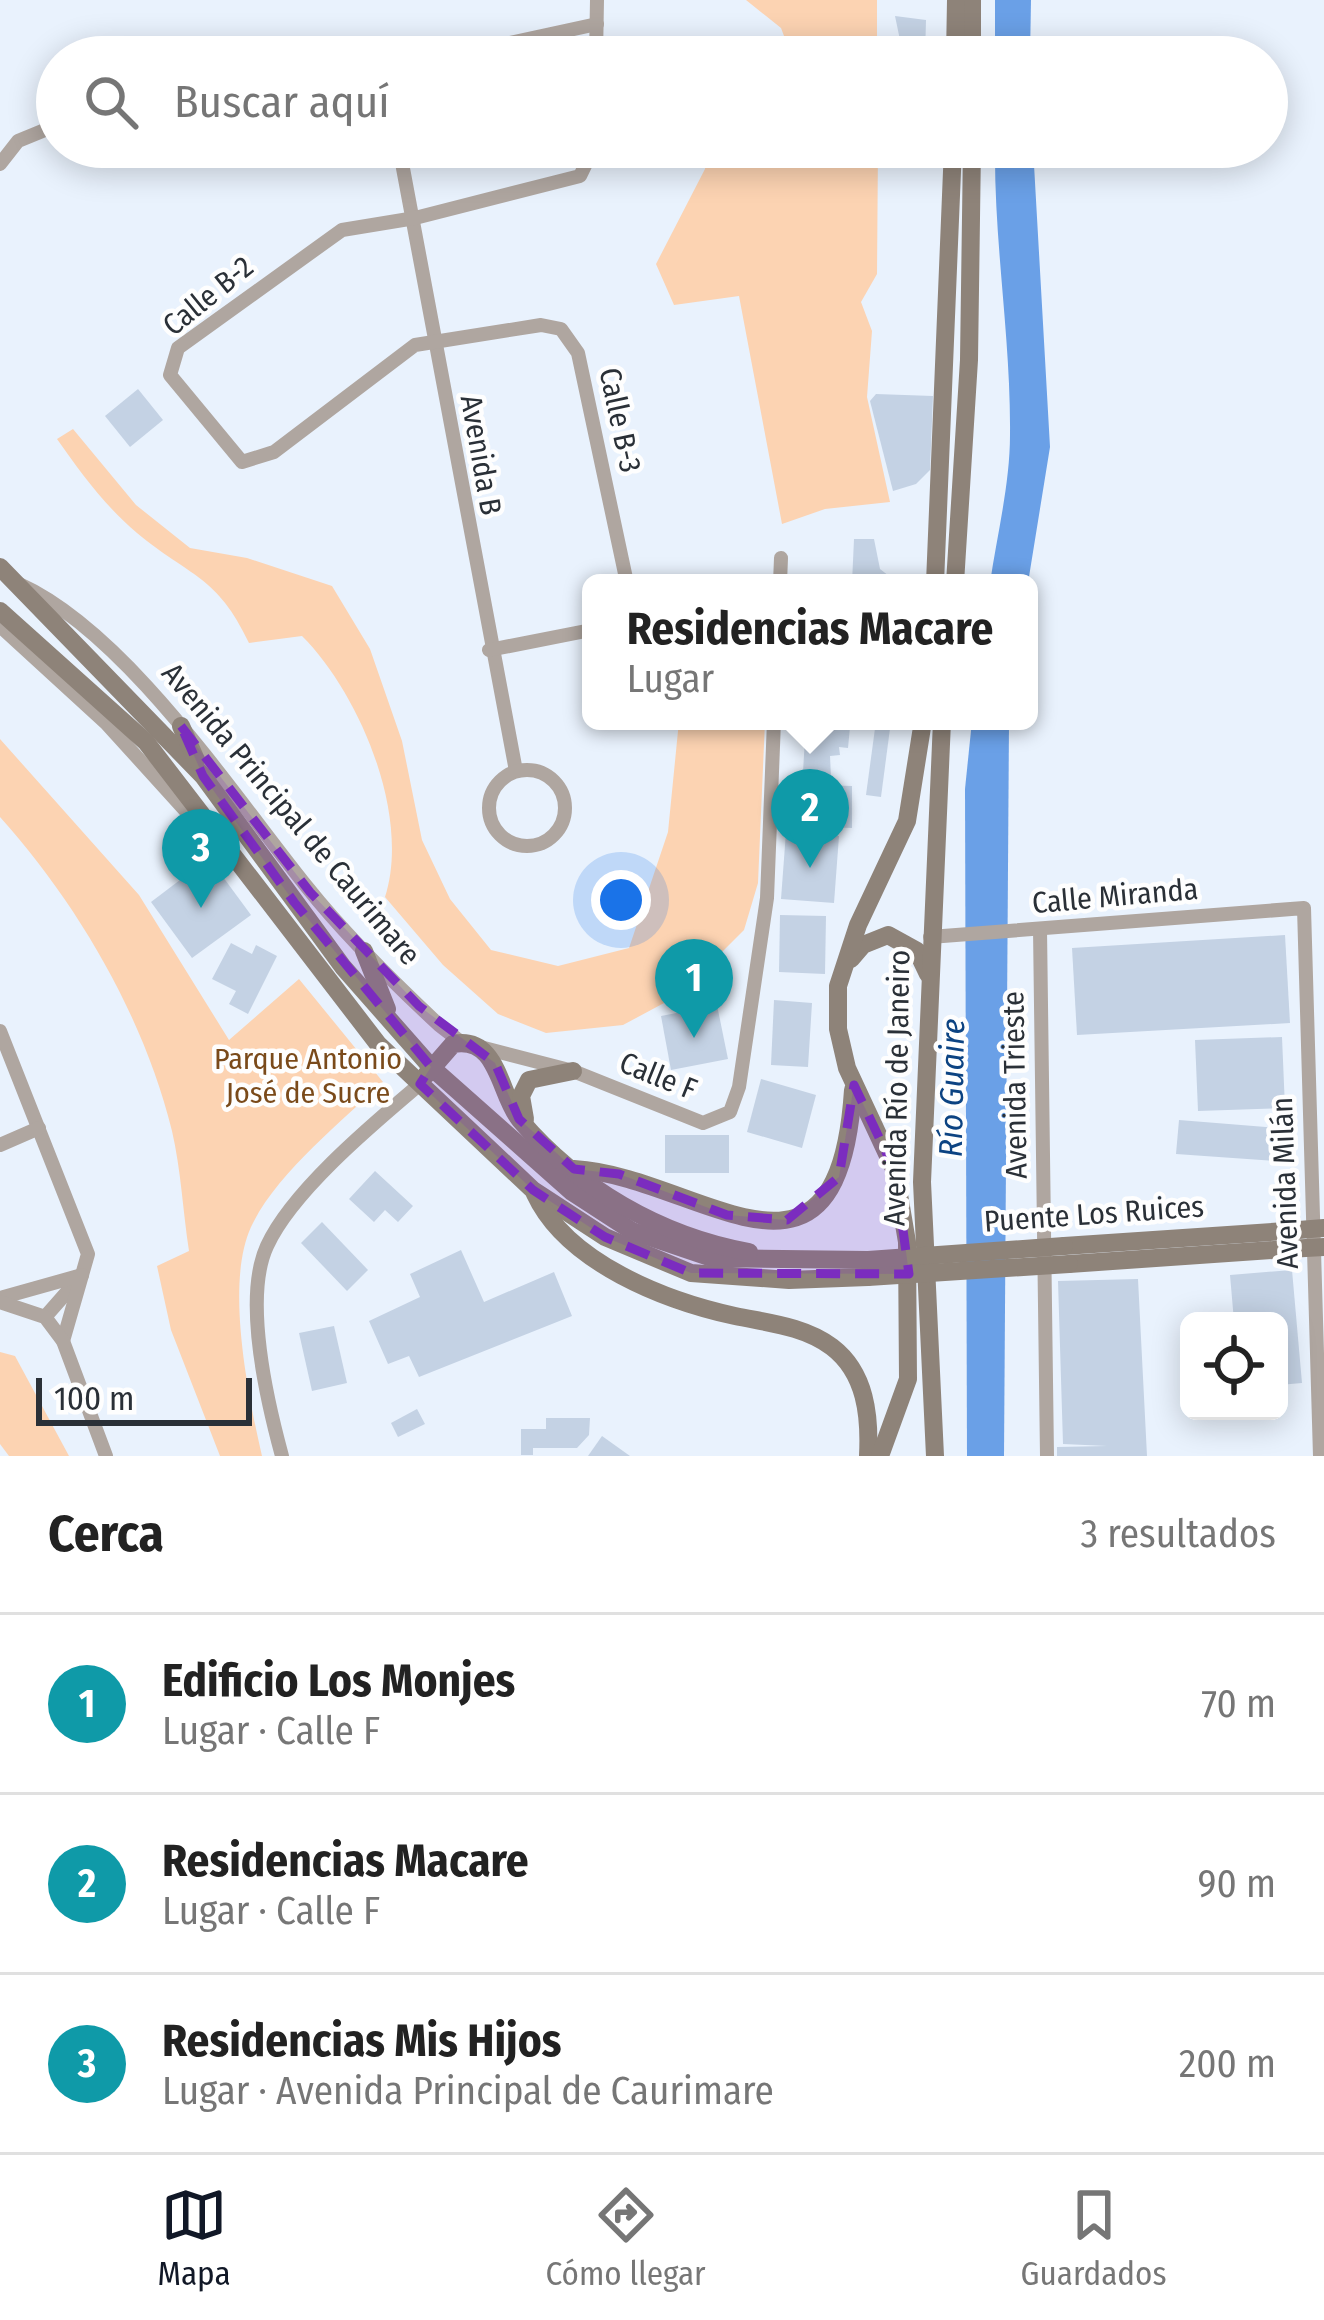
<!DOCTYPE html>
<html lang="es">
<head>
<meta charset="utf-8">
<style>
  body { margin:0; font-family:"Fira Sans Condensed",sans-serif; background:#f2f2f2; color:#222 }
  .controls { position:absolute; right:36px; bottom:36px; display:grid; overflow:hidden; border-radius:18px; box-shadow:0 6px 30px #0003 }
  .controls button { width:108px; height:108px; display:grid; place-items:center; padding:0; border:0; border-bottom:3px solid #e0e0e0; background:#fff; color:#222; font:60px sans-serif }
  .scale { position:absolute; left:36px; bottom:30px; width:216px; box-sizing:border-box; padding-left:12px; border:6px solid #2a3037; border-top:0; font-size:33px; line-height:42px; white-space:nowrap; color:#2a3037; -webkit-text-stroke:9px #fefefe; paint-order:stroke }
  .you { position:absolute; left:621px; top:900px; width:42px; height:42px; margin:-30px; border:9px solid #fff; border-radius:50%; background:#1a73e8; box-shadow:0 0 0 18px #1a73e833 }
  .badge { display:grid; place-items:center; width:78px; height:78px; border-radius:50%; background:#111827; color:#fff; font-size:39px; font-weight:700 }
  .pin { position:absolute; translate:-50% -99px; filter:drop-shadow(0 3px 6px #0008) }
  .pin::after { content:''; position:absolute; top:63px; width:42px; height:36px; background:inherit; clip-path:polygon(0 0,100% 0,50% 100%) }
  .popup { position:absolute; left:582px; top:574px; width:456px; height:156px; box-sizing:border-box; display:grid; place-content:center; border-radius:18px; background:#fff; filter:drop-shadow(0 3px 9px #0005); font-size:39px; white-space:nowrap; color:#767676 }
  .popup b { font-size:45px; color:#222 }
  .popup::after { content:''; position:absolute; left:50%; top:100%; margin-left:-24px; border:24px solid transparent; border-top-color:#fff }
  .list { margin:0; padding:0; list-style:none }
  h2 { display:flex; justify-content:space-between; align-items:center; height:156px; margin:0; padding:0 48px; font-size:51px }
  h2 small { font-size:39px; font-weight:400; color:#767676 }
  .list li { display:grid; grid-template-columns:78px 1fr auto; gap:36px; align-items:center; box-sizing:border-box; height:180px; padding:0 48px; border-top:3px solid #e0e0e0 }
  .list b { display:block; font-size:45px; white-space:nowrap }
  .list p { margin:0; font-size:39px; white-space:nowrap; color:#767676 }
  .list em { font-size:39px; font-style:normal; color:#767676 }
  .icon { flex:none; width:66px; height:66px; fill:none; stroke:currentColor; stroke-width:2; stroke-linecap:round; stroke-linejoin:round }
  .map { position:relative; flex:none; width:1324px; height:1456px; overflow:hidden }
  .search { position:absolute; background:#fff; box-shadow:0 6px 30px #0003; left:36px; right:36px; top:36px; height:132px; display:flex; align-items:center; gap:30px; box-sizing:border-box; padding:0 42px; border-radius:66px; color:#767676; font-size:45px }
  .sheet { height:696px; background:#fff }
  nav { display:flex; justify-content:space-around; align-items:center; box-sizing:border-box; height:168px; border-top:3px solid #e0e0e0; background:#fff; font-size:33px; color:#767676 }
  nav a { display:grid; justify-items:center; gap:6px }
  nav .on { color:#111827 }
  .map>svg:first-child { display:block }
  .green { fill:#fcd3b2 }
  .water { fill:#6aa0e7 }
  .building { fill:#c4d2e4 }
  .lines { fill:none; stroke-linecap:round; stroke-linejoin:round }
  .street { stroke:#afa6a0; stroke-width:14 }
  .secondary { stroke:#8e8379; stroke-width:18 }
  .secondary-bridge { stroke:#8e8379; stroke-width:18 }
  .marked { fill:#7b2cbf; fill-opacity:0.2; stroke:#7b2cbf; stroke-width:9; stroke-dasharray:24 15; stroke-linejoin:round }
  .labels { text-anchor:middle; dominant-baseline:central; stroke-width:9; stroke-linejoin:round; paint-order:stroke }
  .street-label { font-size:30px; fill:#2a3037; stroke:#fefefe }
  .park-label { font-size:30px; fill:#7a4a1a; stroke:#fefefe }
  .water-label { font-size:33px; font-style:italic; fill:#0c4382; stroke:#fefefe }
</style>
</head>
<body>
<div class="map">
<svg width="1324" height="1456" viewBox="0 0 1324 1456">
  <rect width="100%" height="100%" fill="#e9f2fd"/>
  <g class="green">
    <path d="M746,0H877V57H792L781,28Z"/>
    <path d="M707,147H878L877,274L861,302L872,331L867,397L890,502L825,509L782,524L739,296L674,305L656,264L705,169Z"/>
    <path d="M73,429L136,505L190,548L247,558L332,586L370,649L402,741L422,840L450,899L491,950L558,966L629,948L668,832L679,721H765L758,883L744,930L679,995L623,1025L546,1033L498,1014L443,965L385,897C411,816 360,694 302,636L249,643C217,575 190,577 137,533C105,506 81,473 57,439Z"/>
    <path d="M0,739L139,895L229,1040L299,979L383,1082C342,1121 275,1175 251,1227C225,1284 248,1394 262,1456H220L171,1330L157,1266L189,1251C183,1212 181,1170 172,1131C144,1017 78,904 0,817Z"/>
    <path d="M0,1352L15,1356L69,1456H9L0,1444Z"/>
  </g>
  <g class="water">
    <path d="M995,0H1031L1030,57H995Z"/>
    <path d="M995,147H1033L1050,447L1028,583H990C997,535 1010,484 1010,435C1011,339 994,244 995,147Z"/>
    <path d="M972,721H1009L1004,1456H967L965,789Z"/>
  </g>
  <g class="building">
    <path d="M895,16L926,20L925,57L886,53L890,37L900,40Z"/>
    <path d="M138,389L163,420L130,447L105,416Z"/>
    <path d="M876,394L933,396L930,470L916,484L893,491L870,401Z"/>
    <path d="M854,539H874L880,569L889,576L887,583H852Z"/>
    <path d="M806,721L850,727L848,748L839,747L840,755L830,756L831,777L803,772Z"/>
    <path d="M876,721H891L881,797L866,795Z"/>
    <path d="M819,785L852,786V828L820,827Z"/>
    <path d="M786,832L839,836L834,903L781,899Z"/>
    <path d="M209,858L251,915L192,958L151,902Z"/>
    <path d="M780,915L826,916L825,974L779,972Z"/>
    <path d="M1285,935L1290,1023L1077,1035L1072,948Z"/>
    <path d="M231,943L252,954L256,945L277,956L248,1014L229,1004L236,991L212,979Z"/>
    <path d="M774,1000L812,1003L808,1067L771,1065Z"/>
    <path d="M717,1005L728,1059L671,1070L661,1016Z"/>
    <path d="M1282,1037L1285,1108L1198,1111L1195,1040Z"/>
    <path d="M761,1079L816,1095L802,1148L747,1132Z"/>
    <path d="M1179,1120L1292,1129L1290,1162L1176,1154Z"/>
    <rect x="665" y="1135" width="64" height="38"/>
    <path d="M375,1171L413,1206L398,1222L385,1210L374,1222L349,1199Z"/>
    <path d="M322,1222L368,1270L347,1291L301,1243Z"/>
    <path d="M461,1250L484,1302L554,1272L572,1316L419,1377L409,1356L388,1364L369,1321L420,1297L410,1274Z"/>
    <path d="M1292,1270L1302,1383L1279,1385V1321H1234L1230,1275Z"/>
    <path d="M1138,1279L1147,1456H1057V1447L1107,1446L1063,1444L1058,1281Z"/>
    <path d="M334,1326L347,1383L312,1391L299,1333Z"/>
    <path d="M417,1409L425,1424L398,1437L391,1423Z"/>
    <path d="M546,1418H590L589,1435L577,1448H533V1455H521V1429H546Z"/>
    <path d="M602,1436L630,1456H588Z"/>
  </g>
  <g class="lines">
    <g class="street">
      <path d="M445,57L597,24"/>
      <path d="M596,57L597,0"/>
      <path d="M399,147L516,771"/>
      <path d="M594,147L580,176L415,218L342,230L178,348L170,375L242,462L274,452L415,345L541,325L561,329L578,353L627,583"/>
      <path d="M0,164L18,141L57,125"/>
      <path d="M780,583L781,558"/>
      <path d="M19,584C126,632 233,795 307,887C346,936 393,982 439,1025L461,1042L573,1071L703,1123L730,1112L739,1087L767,898L774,721"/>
      <path d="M0,626L106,723L194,820L208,823"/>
      <path d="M489,650L591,630"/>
      <circle cx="527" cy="808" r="38"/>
      <path d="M1040,929L1047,1456"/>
      <path d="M930,937L1304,908L1320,1456"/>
      <path d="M0,1031L88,1254L82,1275L45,1317"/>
      <path d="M0,1145L39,1128"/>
      <path d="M0,1298L82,1275L63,1341"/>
      <path d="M0,1302L45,1317L63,1341L106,1456"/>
      <path d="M282,1456C267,1401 243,1298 267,1246C292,1191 374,1123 420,1084"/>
    </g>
    <g class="secondary">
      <path d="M972,0V57"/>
      <path d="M955,57L956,0"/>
      <path d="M0,567L203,776L343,967L431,1067L572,1192L632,1231L712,1258L868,1260"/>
      <path d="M935,583L953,147"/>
      <path d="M955,583L969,360L972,147"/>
      <path d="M0,611L146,742L378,1044L533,1190L605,1237L691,1273L789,1280L868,1277"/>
      <path d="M181,726L196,760"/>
      <path d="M364,951L387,1009"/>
      <path d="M851,959L863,945L888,935L917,951L928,974"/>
      <path d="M426,1075L453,1044C499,1035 499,1095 520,1120C578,1188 660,1236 749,1252"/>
      <path d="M525,1119L521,1096L529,1080L573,1071"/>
      <path d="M574,1169C699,1176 838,1322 853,1090"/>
      <path d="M535,1194C567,1263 666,1301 735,1316C768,1323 804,1326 832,1347C866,1373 870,1416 868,1456"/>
      <path d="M1064,1246L1286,1231"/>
      <path d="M1069,1264L1288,1249"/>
      <path d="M880,1456L908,1379L907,1242L895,1171L847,1068L838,1029V986L858,925L907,821L923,721"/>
      <path d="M935,1456L922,1182L942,721"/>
    </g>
    <g class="secondary-bridge">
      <path d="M1286,1231L1324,1228"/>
      <path d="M1288,1249L1324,1247"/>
      <path d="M868,1260L1064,1246"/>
      <path d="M868,1277L1069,1264"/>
    </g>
  </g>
  <path class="marked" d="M181,726L310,892L419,1006L495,1063L519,1119L574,1169L619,1174L727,1215L787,1220L839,1177L854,1085L895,1171L909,1274L691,1273L605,1237L533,1190L420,1084L431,1067L294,902L203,776Z"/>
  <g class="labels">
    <g class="street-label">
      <text transform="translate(208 296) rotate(-39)">Calle B-2</text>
      <text transform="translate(620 420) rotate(78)">Calle B-3</text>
      <text transform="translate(481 455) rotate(80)">Avenida B</text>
      <text transform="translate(291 814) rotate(50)">Avenida Principal de Caurimare</text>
      <text transform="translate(1115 896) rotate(-5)">Calle Miranda</text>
      <text transform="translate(658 1076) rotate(22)">Calle F</text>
      <text transform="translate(1015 1085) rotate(-91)">Avenida Trieste</text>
      <text transform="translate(897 1088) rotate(-89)">Avenida Río de Janeiro</text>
      <text transform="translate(1285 1183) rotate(-92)">Avenida Milán</text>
      <text transform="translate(1094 1214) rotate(-4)">Puente Los Ruices</text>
    </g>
    <g class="park-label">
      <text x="308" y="1059">Parque Antonio<tspan x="308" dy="34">José de Sucre</tspan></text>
    </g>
    <g class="water-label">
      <text transform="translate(952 1088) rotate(-89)">Río Guaire</text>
    </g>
  </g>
</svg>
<div class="controls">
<button><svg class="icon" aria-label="locate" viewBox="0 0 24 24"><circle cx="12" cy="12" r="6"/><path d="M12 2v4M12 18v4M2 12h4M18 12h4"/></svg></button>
</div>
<div class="scale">100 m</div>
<div class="you"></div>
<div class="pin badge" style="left:694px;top:1038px;background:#0f9aa8">1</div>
<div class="pin badge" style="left:810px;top:868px;background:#0f9aa8">2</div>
<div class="popup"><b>Residencias Macare</b>Lugar</div>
<div class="pin badge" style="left:201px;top:908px;background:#0f9aa8">3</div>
<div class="search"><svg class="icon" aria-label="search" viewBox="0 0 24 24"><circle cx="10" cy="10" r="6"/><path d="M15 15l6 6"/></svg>Buscar aquí</div>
</div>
<section class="sheet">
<h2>Cerca<small>3 resultados</small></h2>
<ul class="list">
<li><span class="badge" style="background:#0f9aa8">1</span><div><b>Edificio Los Monjes</b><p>Lugar · Calle F</p></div><em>70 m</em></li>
<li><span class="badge" style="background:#0f9aa8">2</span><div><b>Residencias Macare</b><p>Lugar · Calle F</p></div><em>90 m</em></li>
<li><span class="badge" style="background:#0f9aa8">3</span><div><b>Residencias Mis Hijos</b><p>Lugar · Avenida Principal de Caurimare</p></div><em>200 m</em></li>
</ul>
</section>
<nav>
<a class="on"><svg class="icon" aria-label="map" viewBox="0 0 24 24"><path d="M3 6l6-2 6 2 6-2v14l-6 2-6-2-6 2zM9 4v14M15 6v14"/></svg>Mapa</a>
<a><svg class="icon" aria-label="directions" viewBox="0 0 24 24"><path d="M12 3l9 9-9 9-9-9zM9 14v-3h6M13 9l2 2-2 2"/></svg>Cómo llegar</a>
<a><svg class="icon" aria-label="saved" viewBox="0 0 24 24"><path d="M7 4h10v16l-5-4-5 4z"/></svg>Guardados</a>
</nav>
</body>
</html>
